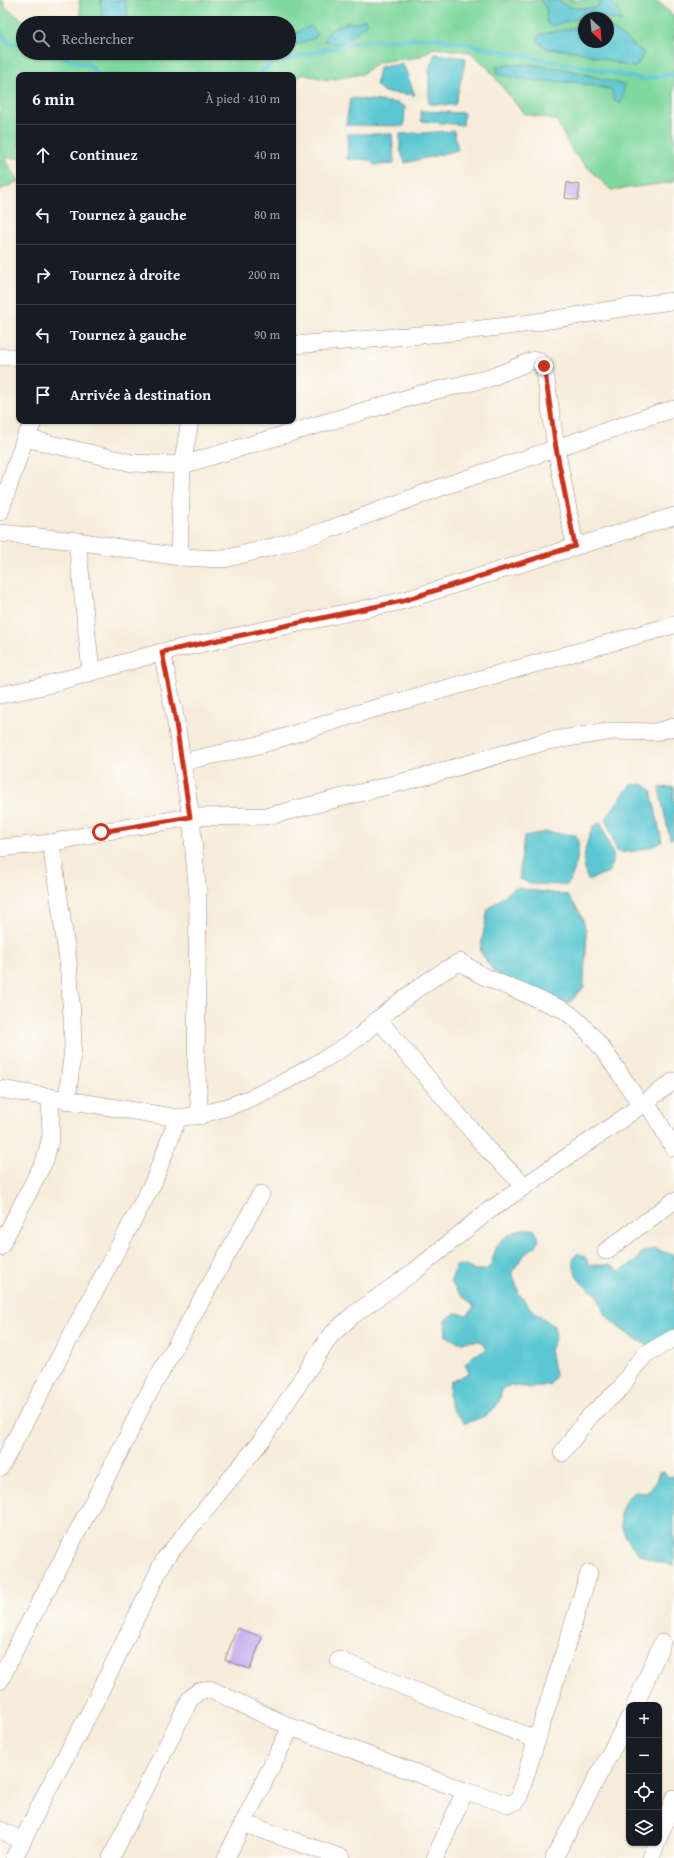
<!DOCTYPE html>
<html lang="fr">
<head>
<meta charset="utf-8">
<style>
  body { margin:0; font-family:"Gentium Book Plus",serif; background:#20242c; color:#f1f3f6 }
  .controls { position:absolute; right:12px; bottom:12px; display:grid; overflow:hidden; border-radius:8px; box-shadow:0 1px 3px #0004 }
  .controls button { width:36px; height:36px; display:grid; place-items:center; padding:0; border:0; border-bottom:1px solid #363941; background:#171b24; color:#f1f3f6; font:20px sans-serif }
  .compass { position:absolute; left:578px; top:12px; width:36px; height:36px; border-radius:50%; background:#171b24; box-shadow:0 1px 3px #0004; rotate:154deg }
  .stop { position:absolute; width:12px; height:12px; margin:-9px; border:3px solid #c8321e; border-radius:50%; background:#fff }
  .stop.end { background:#c8321e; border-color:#fff; box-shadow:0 1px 4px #0008 }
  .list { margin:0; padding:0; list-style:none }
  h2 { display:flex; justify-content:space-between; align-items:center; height:52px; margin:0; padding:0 16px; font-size:17px }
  h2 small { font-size:13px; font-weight:400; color:#9ea1a6 }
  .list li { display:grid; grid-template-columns:26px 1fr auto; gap:12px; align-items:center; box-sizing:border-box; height:60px; padding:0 16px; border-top:1px solid #363941 }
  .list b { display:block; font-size:15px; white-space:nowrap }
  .list em { font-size:13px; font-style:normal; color:#9ea1a6 }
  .icon { flex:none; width:22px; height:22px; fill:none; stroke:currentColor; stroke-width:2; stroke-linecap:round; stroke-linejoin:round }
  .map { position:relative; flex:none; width:674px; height:1858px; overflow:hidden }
  .search { position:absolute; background:#171b24; box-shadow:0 1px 3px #0004; left:16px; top:16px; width:280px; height:44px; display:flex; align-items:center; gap:10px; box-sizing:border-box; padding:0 14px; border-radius:22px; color:#9ea1a6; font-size:15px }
  .panel { position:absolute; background:#171b24; box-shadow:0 1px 3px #0004; left:16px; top:72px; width:280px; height:352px; border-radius:8px }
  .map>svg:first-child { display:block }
  .green { fill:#7fd89e; stroke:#647c64; fill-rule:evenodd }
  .water { fill:#5bc7d2; stroke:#52737e }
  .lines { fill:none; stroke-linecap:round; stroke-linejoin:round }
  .stream { stroke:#5bc7d2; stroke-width:4.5 }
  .building { fill:#c7b4f0 }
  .street-casing { stroke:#a08682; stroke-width:18 }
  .street { stroke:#fff; stroke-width:17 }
  .route { stroke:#c8321e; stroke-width:5 }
</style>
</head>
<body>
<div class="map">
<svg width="674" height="1858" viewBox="0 0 674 1858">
  <rect width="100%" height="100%" fill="#fdfcf7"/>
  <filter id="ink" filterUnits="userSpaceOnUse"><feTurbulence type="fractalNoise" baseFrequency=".025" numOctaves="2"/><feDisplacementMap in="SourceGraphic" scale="8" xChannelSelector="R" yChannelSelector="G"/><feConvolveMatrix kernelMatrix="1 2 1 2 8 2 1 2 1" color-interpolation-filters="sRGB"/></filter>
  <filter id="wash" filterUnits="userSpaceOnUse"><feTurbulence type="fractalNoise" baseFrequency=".012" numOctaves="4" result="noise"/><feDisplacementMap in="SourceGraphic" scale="16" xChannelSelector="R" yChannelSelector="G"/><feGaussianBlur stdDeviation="0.9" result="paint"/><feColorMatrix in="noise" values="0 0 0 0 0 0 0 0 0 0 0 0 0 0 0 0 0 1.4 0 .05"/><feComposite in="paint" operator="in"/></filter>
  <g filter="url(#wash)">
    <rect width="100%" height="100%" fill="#f7ecda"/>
    <path class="green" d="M0,0H2L7,9L27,23H23V53H289V23H78L82,22L79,0H656L674,16V182L611,190L573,153L557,121L523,113L487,67L470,52L434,48L419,57L378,62L362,74L328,80L302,74L293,82V75H19V158L4,157L19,181L0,190ZM584,18H608V42H584Z"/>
    <g class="water">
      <path d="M100,0H125L129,23H103Z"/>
      <path d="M540,0H558L566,6L576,8H596L602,0H610L619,11L622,22C589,12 582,17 551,26L546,22L547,10Z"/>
      <path d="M365,19L368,22L347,40L338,44L324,41L329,31L348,22L356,23Z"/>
      <path d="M608,25L644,53L635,68L576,51L549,49L537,41L541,34L584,26V42H608Z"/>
      <path d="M311,26L317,33L315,38L289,47V31L296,33Z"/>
      <path d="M435,54L466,58L455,105L429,104V70Z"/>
      <path d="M403,64L415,95L384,92L376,85L379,67Z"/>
      <path d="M527,64L570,70L625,85L621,103L614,101L611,89L572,82L534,81L497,74V66Z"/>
      <path d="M350,98L398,103L405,107L404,126L346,125Z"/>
      <path d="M421,111L464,113L463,125L421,121Z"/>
      <path d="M454,131L458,150L405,163L400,149V134Z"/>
      <path d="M348,134H392L394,164L374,165L371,160L347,159Z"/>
      <path d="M643,784L651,790L662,842C647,849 633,853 617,852L606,818L630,785Z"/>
      <path d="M674,787V838L670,839L659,788Z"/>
      <path d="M601,823L614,858L609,872L588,880C580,863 586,843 593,826Z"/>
      <path d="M546,832L576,835C582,849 575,873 567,885L534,884L519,879L524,836Z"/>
      <path d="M514,888L567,895C597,929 583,947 584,987L570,1002L551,1005L494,972L480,951L488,909Z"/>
      <path d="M525,1229H534L539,1238L536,1246L524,1255L512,1272L519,1294L532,1310L554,1326L556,1337L550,1350L555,1375L550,1384L532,1388L510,1385L502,1389C499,1412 486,1417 465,1423C449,1407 448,1405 450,1382L469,1373L465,1364L473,1356L486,1350L481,1341L458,1342L446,1336L445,1320L456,1313L468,1315L474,1307C465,1295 458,1297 451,1281L456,1266L464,1265L473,1270H486C496,1260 491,1261 495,1251C500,1237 512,1232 525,1229Z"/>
      <path d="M654,1249L674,1255V1336L657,1351C635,1338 601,1323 598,1295C581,1284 574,1279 573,1258L578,1253L585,1257L589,1265H609L620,1271L637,1261L641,1253Z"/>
      <path d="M659,1472H664L668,1477L674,1476V1565C665,1563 656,1562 647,1558C628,1548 612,1521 626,1500C628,1497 632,1494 635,1492L647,1493L656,1481Z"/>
    </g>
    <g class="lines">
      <g class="stream">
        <path d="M0,33L9,42L23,46"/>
        <path d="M46,53L89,65L99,75"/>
        <path d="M257,75L272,63L357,42L435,38L643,79L674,74"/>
      </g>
    </g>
    <g id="blocks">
      <g class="building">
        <path d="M567,183L580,185L578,200L565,198Z"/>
        <path d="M237,1628L262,1637L250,1669L225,1660Z"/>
      </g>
    </g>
  </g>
  <g filter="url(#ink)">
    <use href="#blocks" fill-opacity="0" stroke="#a08682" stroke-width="1"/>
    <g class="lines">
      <defs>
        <g id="street">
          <path d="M293,345C367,339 441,335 514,325C568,319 621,306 674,301"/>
          <path d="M0,357H19"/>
          <path d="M25,438L132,463L182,465L425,393L490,378L531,361L537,360L544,366L556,448L575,546"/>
          <path d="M0,512L25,438L34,421"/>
          <path d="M0,533L77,541L179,557L224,559L276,546L325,531L436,489L656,414L674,409"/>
          <path d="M77,541L91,672"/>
          <path d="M179,557L182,465L190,421"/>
          <path d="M162,652L175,717L191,817L198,897L196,1061L200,1116"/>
          <path d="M0,695L39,687L162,652L402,601L674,516"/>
          <path d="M182,762L263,744L359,713L674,625"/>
          <path d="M51,843L68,961L72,1017L73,1048L67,1101"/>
          <path d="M0,848L51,843L101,832L191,817L269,816L426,776L547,741L614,731L655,732L674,727"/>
          <path d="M378,1019L487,1149L525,1186"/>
          <path d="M0,1089L178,1118C228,1113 273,1089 316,1064C331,1055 346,1047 360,1036C367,1030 373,1023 380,1018C405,997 431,977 460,962L483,976L564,1010C594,1030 620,1075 641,1105"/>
          <path d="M646,1101L674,1148"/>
          <path d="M0,1247L45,1160L51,1136L50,1097"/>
          <path d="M606,1251L674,1201"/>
          <path d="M562,1453L590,1416L621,1388L635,1366L646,1354L674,1338"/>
          <path d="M0,1468L153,1183L178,1118"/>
          <path d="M339,1660L537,1740"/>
          <path d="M0,1681L14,1651L126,1440L140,1409L261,1194"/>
          <path d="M635,1705L662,1643"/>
          <path d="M243,1823L342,1858"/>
          <path d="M0,1830L23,1841"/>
          <path d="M659,1837L674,1798"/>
          <path d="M14,1858L48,1789L92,1708L164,1560L261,1441L330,1336L353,1315L415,1271L487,1212L615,1124L674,1081"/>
          <path d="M111,1858L190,1699L199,1691L209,1689L291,1727L465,1791L508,1804L515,1802L519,1797L522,1787L589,1573"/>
          <path d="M226,1858L291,1727"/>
          <path d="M435,1858L465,1791"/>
          <path d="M554,1858L629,1718"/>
          <path d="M651,1858L657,1843"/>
        </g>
      </defs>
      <use href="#street" class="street-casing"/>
      <use href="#street" class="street"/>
    </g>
  </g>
  <g class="lines" filter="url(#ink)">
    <path class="route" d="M101,832L190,817L175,717L162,652L402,601L575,546L556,448L544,366"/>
  </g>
</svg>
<div class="controls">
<button>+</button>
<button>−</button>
<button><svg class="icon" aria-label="locate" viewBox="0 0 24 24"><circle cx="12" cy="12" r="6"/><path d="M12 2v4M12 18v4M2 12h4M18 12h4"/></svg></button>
<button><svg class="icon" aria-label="layers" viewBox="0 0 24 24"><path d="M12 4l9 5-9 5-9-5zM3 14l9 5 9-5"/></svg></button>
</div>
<svg class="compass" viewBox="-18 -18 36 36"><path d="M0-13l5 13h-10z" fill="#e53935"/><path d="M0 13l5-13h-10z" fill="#9ea1a6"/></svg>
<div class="stop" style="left:101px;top:832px"></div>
<div class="stop end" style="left:544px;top:366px"></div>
<div class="search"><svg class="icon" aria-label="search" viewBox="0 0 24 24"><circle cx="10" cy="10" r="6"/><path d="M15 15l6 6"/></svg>Rechercher</div>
<section class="panel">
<h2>6 min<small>À pied · 410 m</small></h2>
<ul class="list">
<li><svg class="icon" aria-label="ahead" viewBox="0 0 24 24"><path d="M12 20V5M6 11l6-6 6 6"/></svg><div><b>Continuez</b></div><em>40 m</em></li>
<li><svg class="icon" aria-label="left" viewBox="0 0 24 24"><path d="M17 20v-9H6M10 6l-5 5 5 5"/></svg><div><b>Tournez à gauche</b></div><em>80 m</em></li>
<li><svg class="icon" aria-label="right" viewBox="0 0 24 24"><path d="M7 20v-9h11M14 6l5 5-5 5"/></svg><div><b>Tournez à droite</b></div><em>200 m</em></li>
<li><svg class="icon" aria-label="left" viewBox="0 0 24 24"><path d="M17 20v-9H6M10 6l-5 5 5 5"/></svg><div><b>Tournez à gauche</b></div><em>90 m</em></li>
<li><svg class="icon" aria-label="arrive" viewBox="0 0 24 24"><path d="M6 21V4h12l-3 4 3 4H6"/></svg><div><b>Arrivée à destination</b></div></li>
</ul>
</section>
</div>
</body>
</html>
